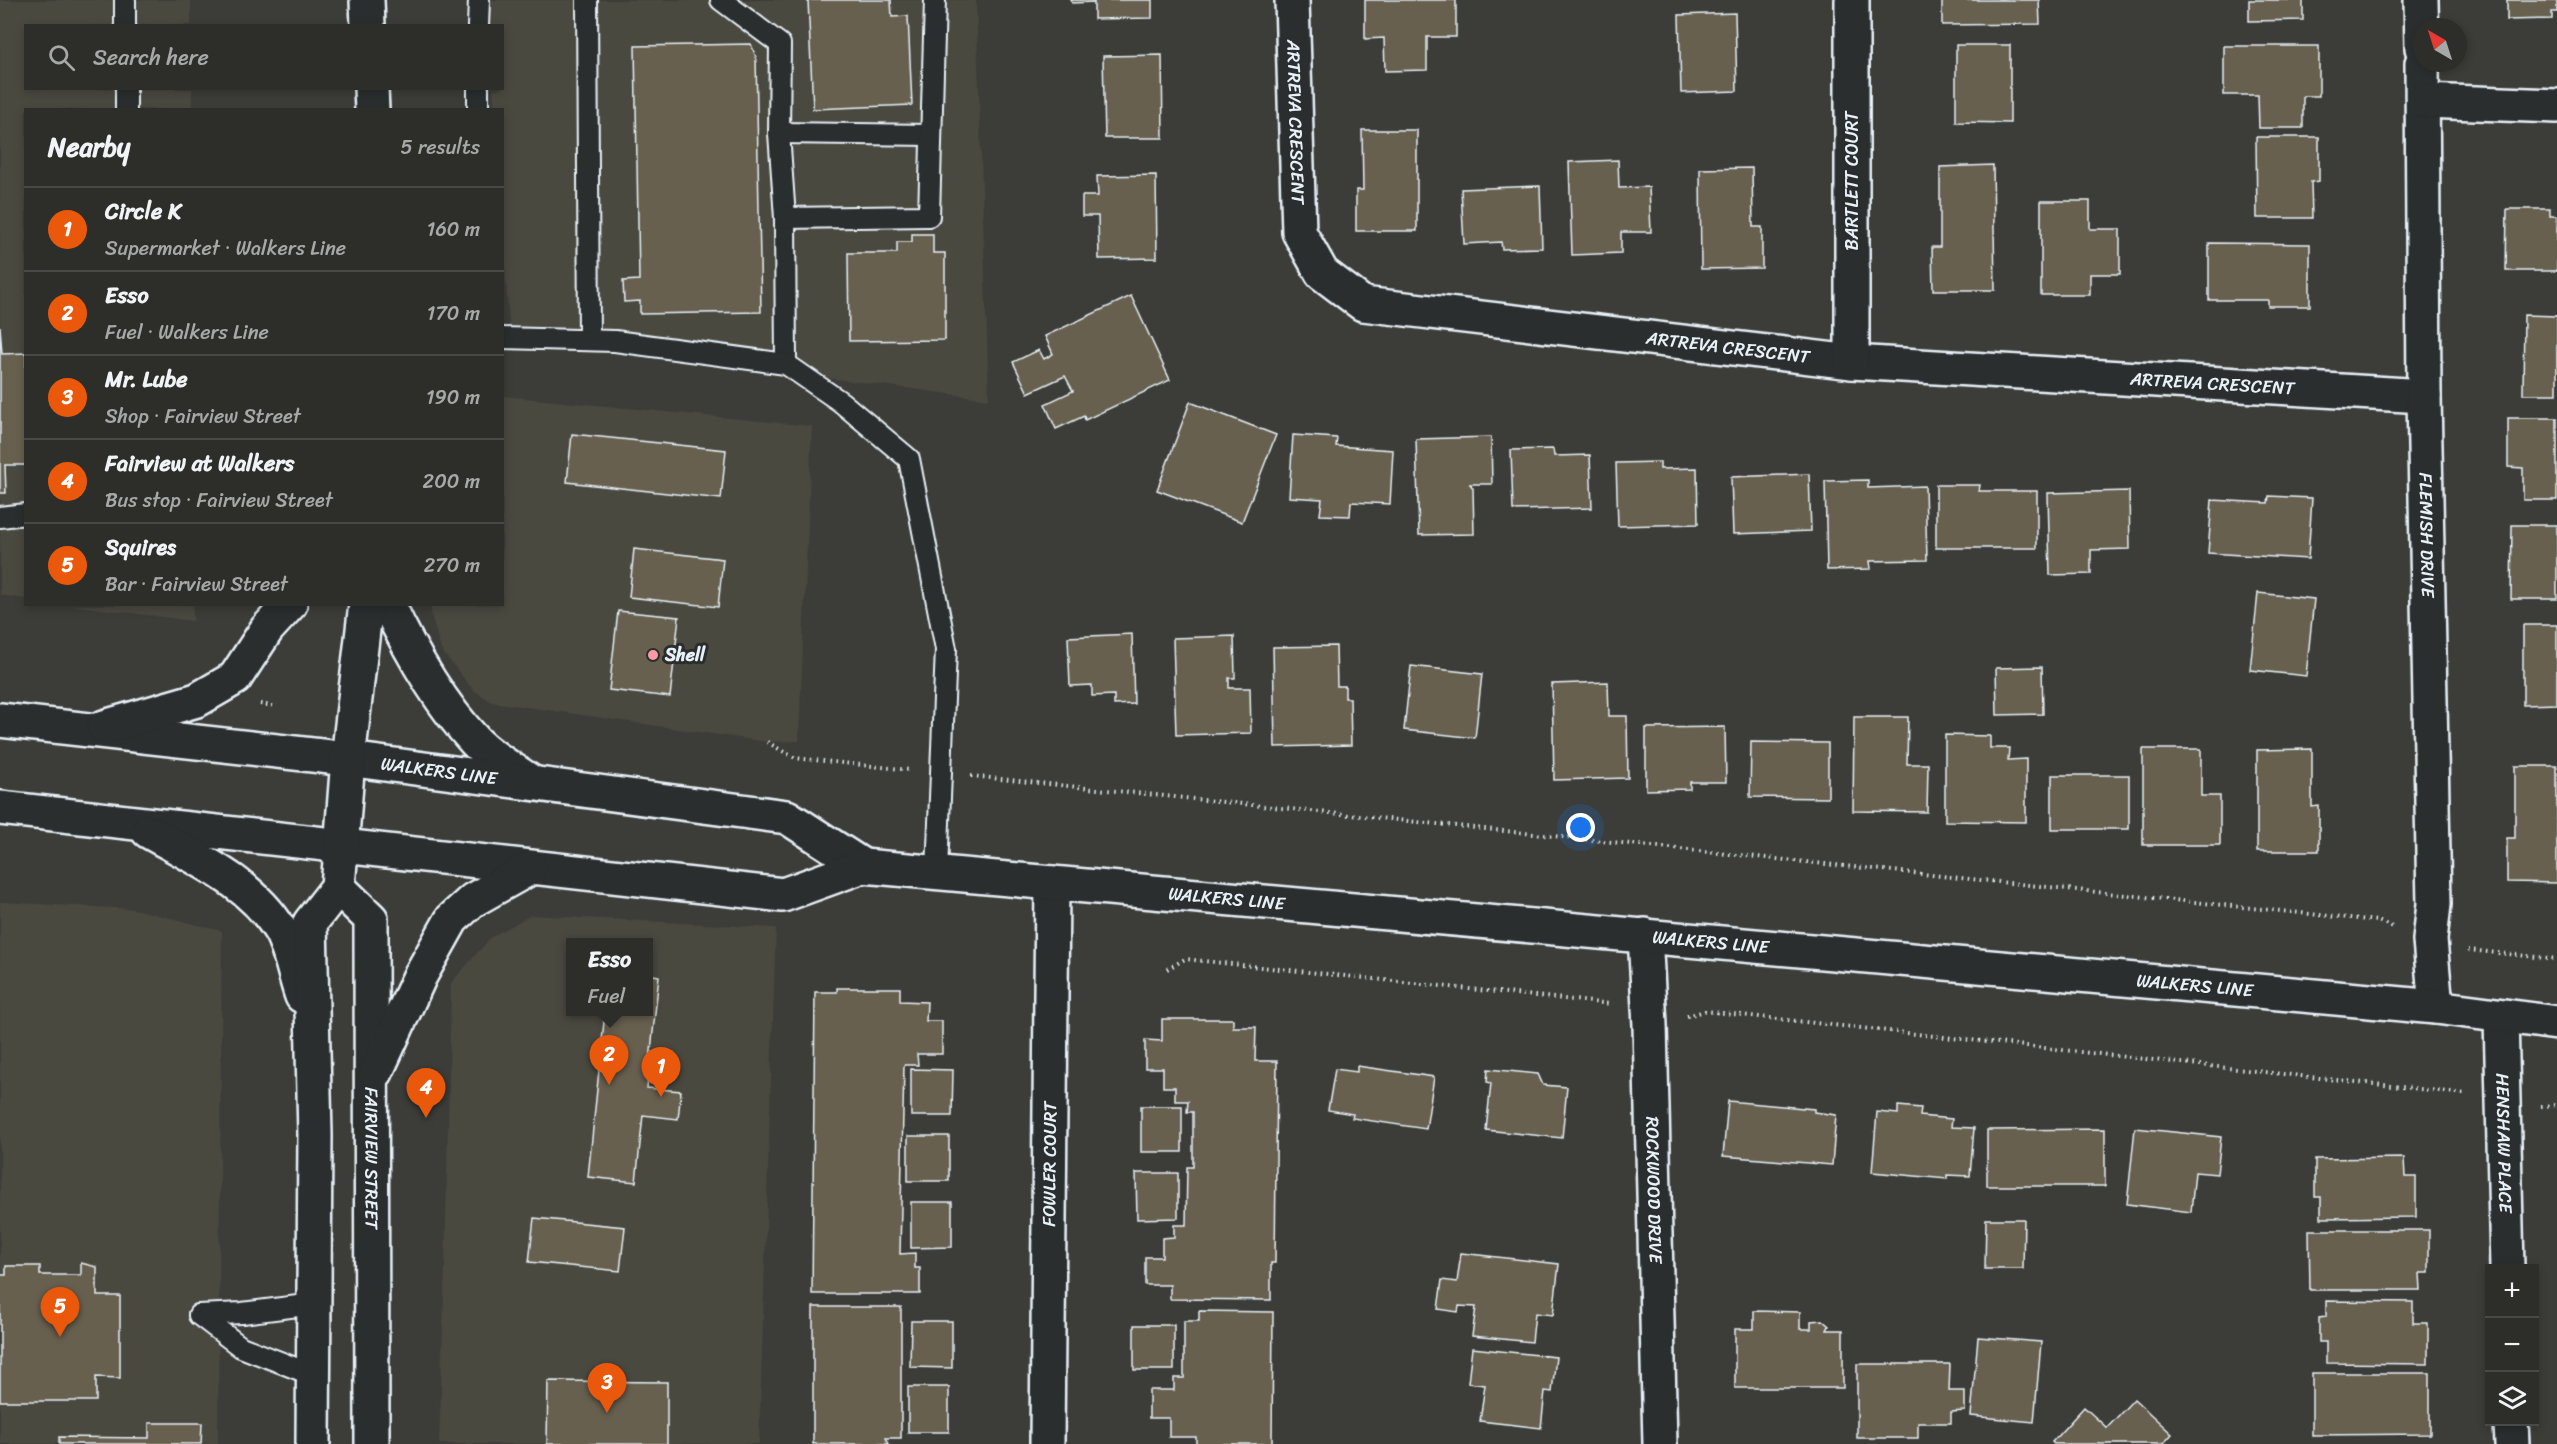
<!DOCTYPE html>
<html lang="en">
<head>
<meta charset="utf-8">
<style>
  body { margin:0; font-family:Sriracha,sans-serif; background:#393a36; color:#f1f3f6 }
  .controls { position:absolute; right:18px; bottom:18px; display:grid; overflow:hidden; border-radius:0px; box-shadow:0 3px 9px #0003 }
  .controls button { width:54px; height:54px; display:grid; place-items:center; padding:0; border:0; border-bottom:2px solid #484a47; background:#2d2e2a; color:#f1f3f6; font:30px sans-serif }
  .compass { position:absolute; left:2413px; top:18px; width:54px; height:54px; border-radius:50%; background:#2d2e2a; box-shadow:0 3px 9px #0003; rotate:321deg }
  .you { position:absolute; left:1581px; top:828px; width:21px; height:21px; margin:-15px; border:4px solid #fff; border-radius:50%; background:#1a73e8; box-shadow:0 0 0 9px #1a73e833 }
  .badge { display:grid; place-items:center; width:39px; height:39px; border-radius:50%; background:#ea580c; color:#fff; font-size:20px; font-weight:700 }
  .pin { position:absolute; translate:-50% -50px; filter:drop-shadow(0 2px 3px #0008) }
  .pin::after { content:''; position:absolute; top:32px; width:21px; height:18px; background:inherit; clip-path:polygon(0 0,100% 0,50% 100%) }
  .popup { position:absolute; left:566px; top:938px; width:87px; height:78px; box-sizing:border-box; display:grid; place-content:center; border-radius:0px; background:#2d2e2a; filter:drop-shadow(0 2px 4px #0005); font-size:20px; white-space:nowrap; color:#a7a8a8 }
  .popup b { font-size:22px; color:#f1f3f6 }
  .popup::after { content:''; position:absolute; left:50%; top:100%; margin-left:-12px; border:12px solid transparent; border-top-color:#2d2e2a }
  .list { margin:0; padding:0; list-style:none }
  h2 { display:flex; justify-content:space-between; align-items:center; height:78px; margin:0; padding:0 24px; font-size:26px }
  h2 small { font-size:20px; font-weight:400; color:#a7a8a8 }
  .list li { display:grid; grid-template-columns:39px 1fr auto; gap:18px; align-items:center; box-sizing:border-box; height:84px; padding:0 24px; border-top:2px solid #484a47 }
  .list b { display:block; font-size:22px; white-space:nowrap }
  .list p { margin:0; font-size:20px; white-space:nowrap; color:#a7a8a8 }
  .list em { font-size:20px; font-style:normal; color:#a7a8a8 }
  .icon { flex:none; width:33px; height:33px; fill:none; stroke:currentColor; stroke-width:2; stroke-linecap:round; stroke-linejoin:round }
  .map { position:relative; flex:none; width:2557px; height:1444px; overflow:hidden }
  .search { position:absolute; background:#2d2e2a; box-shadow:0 3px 9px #0003; left:24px; top:24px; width:480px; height:66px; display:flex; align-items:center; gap:15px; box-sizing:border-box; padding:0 21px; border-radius:0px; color:#a7a8a8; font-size:22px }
  .panel { position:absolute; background:#2d2e2a; box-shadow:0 3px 9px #0003; left:24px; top:108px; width:480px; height:498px; border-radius:0px }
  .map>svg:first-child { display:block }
  .built { fill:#49483f; fill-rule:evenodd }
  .building { fill:#676150; stroke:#e8f1f8; stroke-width:1.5 }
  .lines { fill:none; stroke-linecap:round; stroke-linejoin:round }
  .service-casing { stroke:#e8f1f8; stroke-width:24 }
  .minor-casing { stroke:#e8f1f8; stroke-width:38 }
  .secondary-casing { stroke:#e8f1f8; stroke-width:38 }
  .path { stroke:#e8f1f8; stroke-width:4; stroke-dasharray:1.5 4.5; stroke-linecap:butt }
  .service { stroke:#2a2d2e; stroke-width:20 }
  .minor { stroke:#2a2d2e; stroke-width:33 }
  .secondary { stroke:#2a2d2e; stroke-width:33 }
  .poi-dot { fill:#ff9aa2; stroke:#2a2d2e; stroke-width:2 }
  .labels { text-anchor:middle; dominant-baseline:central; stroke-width:6; stroke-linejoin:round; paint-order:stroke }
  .street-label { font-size:18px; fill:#e8f1f8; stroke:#2a2d2e }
  .poi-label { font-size:18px; font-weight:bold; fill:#e8f1f8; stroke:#2a2d2e; text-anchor:start }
</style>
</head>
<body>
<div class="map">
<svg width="2557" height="1444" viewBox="0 0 2557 1444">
  <rect width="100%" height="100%" fill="#3c3d38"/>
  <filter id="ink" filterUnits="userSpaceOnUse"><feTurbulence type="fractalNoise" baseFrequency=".0167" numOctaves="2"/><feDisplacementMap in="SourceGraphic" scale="12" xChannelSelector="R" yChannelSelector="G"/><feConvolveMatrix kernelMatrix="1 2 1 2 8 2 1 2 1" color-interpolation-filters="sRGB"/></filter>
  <g filter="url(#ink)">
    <g class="built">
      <path d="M0,0H191V25L26,26V88L192,89V109L26,110L25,599L0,595Z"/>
      <path d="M487,0H976L989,399L510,337L502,228V110L494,109L493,89L502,88V26L489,25Z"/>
      <path d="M503,396L812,426L799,741L767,742L492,702L473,690L441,650L431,615V605L502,604Z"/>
      <path d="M69,605H193V621Z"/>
      <path d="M0,902L134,909L222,931L218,1444H0Z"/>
      <path d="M531,915L776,928L759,1444H439L445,1265L451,983L491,937ZM570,942H648V1012H570Z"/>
    </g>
    <g class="building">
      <path d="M808,0H891L892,17L908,16L912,105L813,109Z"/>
      <path d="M1071,0H1152V18L1094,19V2L1072,3Z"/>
      <path d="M1365,0H1456V37H1427V70L1385,71L1384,38L1365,39Z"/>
      <path d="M1942,0H2039L2040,24L1942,25Z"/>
      <path d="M2249,0H2303V20L2249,21Z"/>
      <path d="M2507,0H2557V12H2552V19L2507,20Z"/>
      <path d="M1735,13L1737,91L1681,93L1679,15Z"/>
      <path d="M751,44L756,57L761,312L640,314V301L624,302L623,281L639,280L635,46Z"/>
      <path d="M1956,45H2010V123L1956,122Z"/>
      <path d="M2224,46H2319V96H2303V128H2259L2258,95H2224Z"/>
      <path d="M1162,55L1163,138H1105L1103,56Z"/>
      <path d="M1362,130H1417V231H1356V190H1363Z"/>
      <path d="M2256,137H2319V181L2311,182L2312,218H2257Z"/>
      <path d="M1618,160L1619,188L1649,187L1651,232H1621V253L1572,255L1569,162Z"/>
      <path d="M1993,165L1995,290H1933L1932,247H1940V167Z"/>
      <path d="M1752,168L1753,227H1762V268L1701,269L1700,169Z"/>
      <path d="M1156,175L1157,258L1099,259L1098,216H1082V196H1098L1097,176Z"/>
      <path d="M1540,186L1542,248L1502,249L1501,242L1464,244L1461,189Z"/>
      <path d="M2041,201H2090V229H2120V274H2090V295H2041Z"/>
      <path d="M2507,209H2550V216H2557V271H2506Z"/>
      <path d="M912,234H933V253H945V340L849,341L848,253H897V242H912Z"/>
      <path d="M2209,243L2310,244V306H2268V300H2209Z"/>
      <path d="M1131,296L1170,380L1085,420L1084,416L1056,429L1045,404L1073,391L1065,376L1028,393L1013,362L1039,350L1044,359L1053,354L1045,336Z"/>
      <path d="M2524,315L2557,316V394H2523Z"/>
      <path d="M0,326L2,354L26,353V465H5L6,493H0Z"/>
      <path d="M1190,402L1276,435L1242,522L1157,490Z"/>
      <path d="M2508,418H2557V500H2523V468L2508,467Z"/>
      <path d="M572,434L726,450L721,499L567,482Z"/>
      <path d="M1293,435L1337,438L1336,446L1393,450L1390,504L1351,502L1350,516L1320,515L1322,499L1289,497Z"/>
      <path d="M1491,437L1492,484H1470L1473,488L1474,534L1419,535L1416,439Z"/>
      <path d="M1553,449L1554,456L1590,455L1592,508L1513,510L1511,450Z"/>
      <path d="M1660,462V469L1697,468L1698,524L1618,526L1616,463Z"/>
      <path d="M1809,474L1811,531L1733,534L1731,477Z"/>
      <path d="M1868,480V488L1925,486L1927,560L1870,561L1871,569L1827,570L1825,481Z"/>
      <path d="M1936,485H1980L1979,491H2037V548H1936Z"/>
      <path d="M2129,491L2130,549L2091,550V574L2050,575L2048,493Z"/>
      <path d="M2269,496L2312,498L2308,559L2208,553L2212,500L2268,503Z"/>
      <path d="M2512,525H2557V599H2511Z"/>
      <path d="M634,549L723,559L718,607L629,597Z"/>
      <path d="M2258,593L2314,599L2306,676L2250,670Z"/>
      <path d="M618,611L679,617L670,697L609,690Z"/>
      <path d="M2523,625H2557V704L2523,705Z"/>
      <path d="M1132,634L1134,704L1114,705V695L1092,696V685L1070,686L1068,637Z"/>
      <path d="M1234,636L1235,678H1229V688H1250L1251,733L1176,735L1173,638Z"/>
      <path d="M1336,646L1337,686H1345V698H1350L1351,745L1275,747L1273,647Z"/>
      <path d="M1411,666L1482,674L1475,738L1404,730Z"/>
      <path d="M2042,667L2043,714L1997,715L1996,668Z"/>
      <path d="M1608,682L1609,716H1627L1628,778L1554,780L1552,684Z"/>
      <path d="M1854,717H1908L1907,764H1928L1927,812L1853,811Z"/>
      <path d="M1725,727L1726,782H1690V789L1646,790V728Z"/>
      <path d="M1945,735L1990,736V748H2009L2008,760L2026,759V822L1945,821Z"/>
      <path d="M1751,742L1828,743V798L1750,797Z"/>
      <path d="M2143,749H2201V796H2220V845H2143Z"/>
      <path d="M2312,749V807L2319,806V851H2257V750Z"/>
      <path d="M2515,766H2557V883L2507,882V838H2515Z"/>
      <rect x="2052" y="775" width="77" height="54"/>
      <path d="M648,974L659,976L647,1088L681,1091L678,1119L643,1115L636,1182L588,1177L605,1012H648Z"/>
      <path d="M837,988H900V1001L927,1002L926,1021H942V1054H917L918,1065H904L900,1254L915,1253V1268H920V1294H812L815,992H837Z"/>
      <path d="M1162,1019H1233V1027H1256L1255,1061H1277L1275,1263H1271V1300L1170,1299V1285H1145V1257H1162V1238L1174,1237V1225H1186L1187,1167H1193V1112H1187L1188,1101H1175V1087H1163V1068H1145V1040L1162,1041Z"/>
      <path d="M1357,1066L1434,1077L1426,1129L1352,1118L1353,1114L1328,1110L1335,1069L1357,1072Z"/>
      <path d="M911,1069L953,1070L952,1116H911Z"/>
      <path d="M1488,1069L1538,1074L1543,1085L1567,1087L1562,1138L1486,1130L1491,1083L1487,1082Z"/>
      <path d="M1728,1101L1814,1109V1112L1836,1115L1832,1165L1723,1156Z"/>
      <rect x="1141" y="1106" width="41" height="46"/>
      <path d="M1898,1106L1921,1108L1920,1116L1952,1119L1951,1127L1974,1128L1970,1176L1947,1175V1179L1872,1172L1877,1112L1898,1114Z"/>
      <path d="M2135,1128L2221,1137L2217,1174L2195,1172L2191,1212L2127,1204Z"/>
      <path d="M2105,1129V1186H1987V1130Z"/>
      <rect x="908" y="1136" width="41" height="45"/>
      <path d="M2404,1158L2405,1177H2416V1217L2321,1218V1197H2315V1159Z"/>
      <path d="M1136,1173H1178V1218L1137,1219Z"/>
      <path d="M911,1202H952V1247L911,1248Z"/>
      <path d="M534,1218L625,1227L620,1271L529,1262Z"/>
      <path d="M1986,1219H2024L2023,1269H1985Z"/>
      <path d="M2309,1230H2429V1273H2420L2421,1290H2310Z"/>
      <path d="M1461,1253L1559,1264L1553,1315L1535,1313L1532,1342L1472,1336L1476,1307L1459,1306L1458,1312L1438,1309L1442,1280L1457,1282Z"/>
      <path d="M81,1263L97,1267V1296H120V1378L96,1377V1401H0V1275H6V1266H40V1275H81Z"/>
      <path d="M2326,1301L2413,1302V1323H2428V1364L2326,1363V1342H2319V1318L2326,1317Z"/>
      <path d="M813,1307H901V1438H886L889,1444H813Z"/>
      <path d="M1199,1311L1273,1312L1272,1444H1196V1437H1169V1418H1149V1390H1174V1378H1184V1321H1199Z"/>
      <path d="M1754,1311L1800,1312V1329H1811V1321L1822,1320L1829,1326L1827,1330H1843V1388H1735V1329H1754Z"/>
      <path d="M911,1321H952V1368L910,1367Z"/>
      <rect x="1134" y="1325" width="40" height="45"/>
      <path d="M1978,1337L2041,1342L2034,1422L1971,1416Z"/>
      <path d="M1472,1348L1556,1357L1552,1392L1545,1391L1541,1428L1480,1421L1485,1385L1468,1383Z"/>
      <path d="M1857,1364H1950L1949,1391H1965V1411L1951,1412V1423H1918V1438H1857Z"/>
      <path d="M2312,1373H2430V1434L2312,1435Z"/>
      <path d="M548,1381L667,1382V1444H547Z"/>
      <rect x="908" y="1387" width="41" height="45"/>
      <path d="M2134,1399L2172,1434L2163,1444H2054L2052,1442L2084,1407L2107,1428Z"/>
      <path d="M149,1423H202L201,1444H59V1437L149,1438Z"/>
    </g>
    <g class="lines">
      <defs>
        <g id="service">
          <path d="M125,0V26"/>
          <path d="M587,0L589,340"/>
          <path d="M721,0L780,44L779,133L785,218L786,364"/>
          <path d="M478,26L479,0"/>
          <path d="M126,88V110"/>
          <path d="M478,110V88"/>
          <path d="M779,133L931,135"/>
          <path d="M785,218L929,216L935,0"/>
          <path d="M502,338L615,341L786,364L841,402L909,459L946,649L937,872"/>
          <path d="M0,517L26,514"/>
          <path d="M199,1315L241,1347L313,1375"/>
          <path d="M199,1315L242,1313L314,1304"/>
        </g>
        <g id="minor">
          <path id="s1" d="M1292,0L1299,232L1322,273L1363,304L1852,362L2424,396"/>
          <path d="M2421,0L2422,48"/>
          <path id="s2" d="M2422,63L2424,396L2434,904L2430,940L2436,1007"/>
          <path d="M2423,101L2557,106"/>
          <path d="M1852,362V0"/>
          <path id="s3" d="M1645,935L1650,1025L1660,1444"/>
          <path id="s4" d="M2501,1017L2507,1268"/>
          <path d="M2511,1422L2512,1444"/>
          <path id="s5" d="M1047,1444L1052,883"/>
        </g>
        <g id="secondary">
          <path d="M367,0L368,26"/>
          <path d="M371,88L372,110"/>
          <path d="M388,604C411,653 438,701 475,741C490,757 513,769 531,782"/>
          <path id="s6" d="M0,720L348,759L787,817L863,866"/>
          <path d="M104,727L197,700L235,678L267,629L290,604"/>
          <path id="s7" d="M0,808L783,895L863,866L2436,1007L2557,1023"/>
          <path d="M148,831C195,858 251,882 280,930C290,947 295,977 302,996"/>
          <path id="s8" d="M338,887L371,919L372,1444"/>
          <path d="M376,1072L420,976L452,919L473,900L530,868"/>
          <path d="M313,1444L315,1135L310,923L338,887L348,759L366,604"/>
        </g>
      </defs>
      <use href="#service" class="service-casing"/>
      <use href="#minor" class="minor-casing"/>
      <use href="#secondary" class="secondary-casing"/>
      <g class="path">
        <path d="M260,704L273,706"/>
        <path d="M767,742L795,758L910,770"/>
        <path d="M971,776L2378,921L2395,928"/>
        <path d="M2468,950L2557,959"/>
        <path d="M1167,969L1185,959L1611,1004"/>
        <path d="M1687,1016L1705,1011L2466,1094"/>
        <path d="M2541,1106L2557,1105"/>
      </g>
      <use href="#service" class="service"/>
      <use href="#minor" class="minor"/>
      <use href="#secondary" class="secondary"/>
    </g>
  </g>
  <circle class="poi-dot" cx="653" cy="655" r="6"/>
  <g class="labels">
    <g class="street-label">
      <text stroke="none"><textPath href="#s1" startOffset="122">ARTREVA CRESCENT</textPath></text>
      <text transform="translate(1852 181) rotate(-90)">BARTLETT COURT</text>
      <text stroke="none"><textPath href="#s1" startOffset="698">ARTREVA CRESCENT</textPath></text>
      <text stroke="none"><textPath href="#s1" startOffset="1184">ARTREVA CRESCENT</textPath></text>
      <text stroke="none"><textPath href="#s2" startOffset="472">FLEMISH DRIVE</textPath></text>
      <text stroke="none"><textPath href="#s6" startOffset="442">WALKERS LINE</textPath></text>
      <text stroke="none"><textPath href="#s7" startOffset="1238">WALKERS LINE</textPath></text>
      <text stroke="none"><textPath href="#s7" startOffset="1724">WALKERS LINE</textPath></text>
      <text stroke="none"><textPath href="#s7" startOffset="2210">WALKERS LINE</textPath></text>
      <text stroke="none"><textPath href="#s4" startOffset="126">HENSHAW PLACE</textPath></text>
      <text stroke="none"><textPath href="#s8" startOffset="285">FAIRVIEW STREET</textPath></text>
      <text stroke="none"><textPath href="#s5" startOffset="280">FOWLER COURT</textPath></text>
      <text stroke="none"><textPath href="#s3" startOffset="255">ROCKWOOD DRIVE</textPath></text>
    </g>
    <g class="poi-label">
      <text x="665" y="655">Shell</text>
    </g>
  </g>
</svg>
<div class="controls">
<button>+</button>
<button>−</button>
<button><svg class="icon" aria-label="layers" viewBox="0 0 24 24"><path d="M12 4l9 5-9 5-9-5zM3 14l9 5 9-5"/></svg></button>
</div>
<svg class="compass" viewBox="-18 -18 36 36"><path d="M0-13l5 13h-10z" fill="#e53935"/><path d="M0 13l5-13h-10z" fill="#a7a8a8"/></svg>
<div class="you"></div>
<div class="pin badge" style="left:661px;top:1097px">1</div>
<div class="pin badge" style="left:609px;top:1085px">2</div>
<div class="popup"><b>Esso</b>Fuel</div>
<div class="pin badge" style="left:607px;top:1413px">3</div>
<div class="pin badge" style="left:426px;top:1118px">4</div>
<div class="pin badge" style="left:60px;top:1337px">5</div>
<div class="search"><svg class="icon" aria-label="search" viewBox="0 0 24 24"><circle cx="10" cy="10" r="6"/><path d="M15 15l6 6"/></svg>Search here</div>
<section class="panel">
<h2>Nearby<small>5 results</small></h2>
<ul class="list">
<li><span class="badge">1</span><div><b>Circle K</b><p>Supermarket · Walkers Line</p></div><em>160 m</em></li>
<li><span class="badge">2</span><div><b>Esso</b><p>Fuel · Walkers Line</p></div><em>170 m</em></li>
<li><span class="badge">3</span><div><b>Mr. Lube</b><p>Shop · Fairview Street</p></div><em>190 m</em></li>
<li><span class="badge">4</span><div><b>Fairview at Walkers</b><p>Bus stop · Fairview Street</p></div><em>200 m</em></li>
<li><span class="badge">5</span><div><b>Squires</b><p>Bar · Fairview Street</p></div><em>270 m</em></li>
</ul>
</section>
</div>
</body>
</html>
